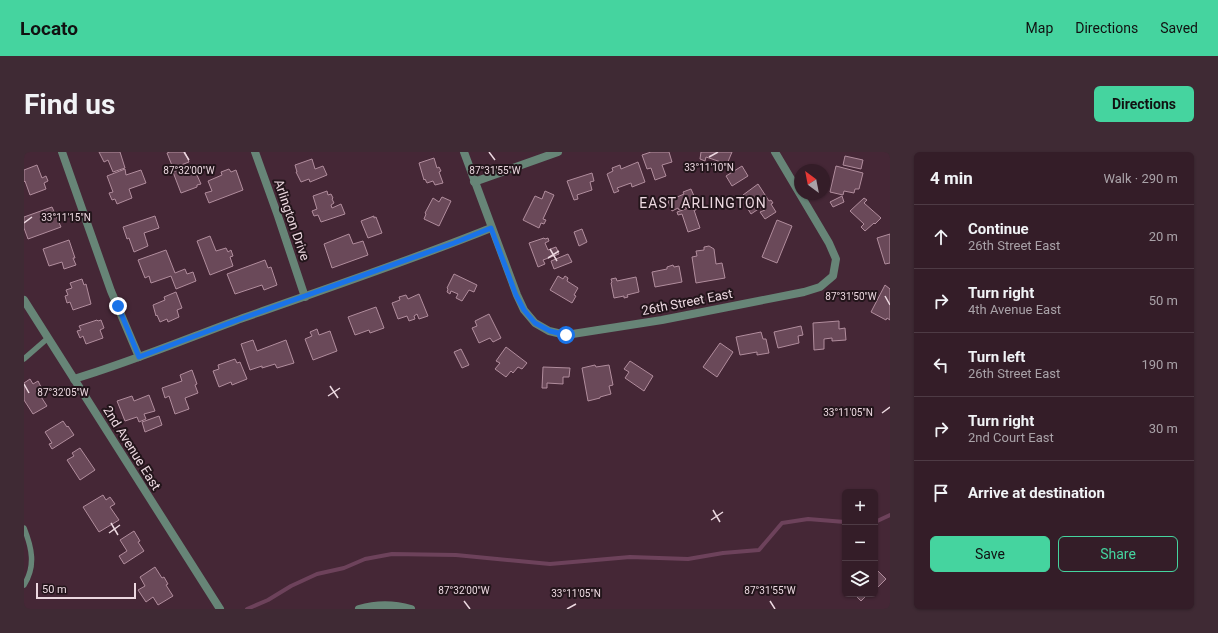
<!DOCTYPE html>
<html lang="en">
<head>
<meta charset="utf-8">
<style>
  body { margin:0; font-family:Roboto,sans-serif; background:#3f2a34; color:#f1f3f6 }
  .controls { position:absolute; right:12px; bottom:12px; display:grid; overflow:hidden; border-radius:6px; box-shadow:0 1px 3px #0004 }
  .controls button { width:36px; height:36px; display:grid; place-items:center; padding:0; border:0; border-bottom:1px solid #4e3b45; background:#341d28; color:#f1f3f6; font:20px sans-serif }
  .compass { position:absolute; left:770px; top:12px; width:36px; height:36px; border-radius:50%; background:#341d28; box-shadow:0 1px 3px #0004; rotate:328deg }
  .scale { position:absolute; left:12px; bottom:10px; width:100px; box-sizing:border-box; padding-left:4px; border:2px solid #ecd8e0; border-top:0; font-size:11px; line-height:14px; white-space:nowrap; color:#ecd8e0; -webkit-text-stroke:3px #23151b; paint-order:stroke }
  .stop { position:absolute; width:12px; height:12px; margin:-9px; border:3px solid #1a73e8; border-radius:50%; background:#fff }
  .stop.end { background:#1a73e8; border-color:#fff; box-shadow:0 1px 4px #0008 }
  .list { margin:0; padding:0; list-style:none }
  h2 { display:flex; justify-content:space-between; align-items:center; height:52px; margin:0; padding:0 16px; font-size:17px }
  h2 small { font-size:13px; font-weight:400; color:#a9a2a8 }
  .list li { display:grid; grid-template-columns:26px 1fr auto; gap:12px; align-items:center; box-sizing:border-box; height:64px; padding:0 16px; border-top:1px solid #4e3b45 }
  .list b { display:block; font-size:15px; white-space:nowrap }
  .list p { margin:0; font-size:13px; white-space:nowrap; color:#a9a2a8 }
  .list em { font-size:13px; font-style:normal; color:#a9a2a8 }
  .actions { display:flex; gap:8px; padding:12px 16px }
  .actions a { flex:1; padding:9px 0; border:1px solid #45d49f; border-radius:6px; text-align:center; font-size:14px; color:#45d49f }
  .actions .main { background:#45d49f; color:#111 }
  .icon { flex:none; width:22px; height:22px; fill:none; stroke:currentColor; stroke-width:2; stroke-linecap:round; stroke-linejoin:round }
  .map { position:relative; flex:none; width:866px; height:457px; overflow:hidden; border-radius:6px }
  header { display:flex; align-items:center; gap:24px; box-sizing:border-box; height:56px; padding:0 20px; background:#45d49f; color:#111 }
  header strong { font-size:19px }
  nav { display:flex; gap:22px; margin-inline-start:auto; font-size:14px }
  .intro { display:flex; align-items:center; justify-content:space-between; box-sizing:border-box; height:96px; padding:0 24px }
  h1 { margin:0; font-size:28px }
  .button { padding:10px 18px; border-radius:6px; background:#45d49f; color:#111; font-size:14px; font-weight:700 }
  main { display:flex; gap:24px; padding:0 24px }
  aside { flex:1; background:#341d28; border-radius:6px; box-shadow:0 1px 3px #0004 }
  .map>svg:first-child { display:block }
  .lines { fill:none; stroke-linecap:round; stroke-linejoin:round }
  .stream { stroke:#6d425b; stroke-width:4 }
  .building { fill:#6a4959; stroke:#b18d9d }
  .service { stroke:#678577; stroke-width:5.5 }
  .minor { stroke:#678577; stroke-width:8 }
  .tertiary { stroke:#678577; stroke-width:8 }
  .route { stroke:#1a73e8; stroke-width:5 }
  .ticks { fill:none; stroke:#ecd8e0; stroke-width:1.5 }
  .labels { text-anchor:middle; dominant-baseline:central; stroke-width:4; stroke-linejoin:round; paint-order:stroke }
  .street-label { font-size:13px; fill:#ecd8e0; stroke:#23151b }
  .neighbourhood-label { font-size:14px; letter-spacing:1px; fill:#ecd8e0; stroke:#23151b }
  .ticks-label { font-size:10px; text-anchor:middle; fill:#ecd8e0; stroke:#23151b; stroke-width:4; stroke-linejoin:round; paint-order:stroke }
</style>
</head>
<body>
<header>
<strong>Locato</strong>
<nav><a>Map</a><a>Directions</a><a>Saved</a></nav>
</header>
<div class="intro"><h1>Find us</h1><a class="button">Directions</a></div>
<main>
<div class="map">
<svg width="866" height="457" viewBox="0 0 866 457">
  <rect width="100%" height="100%" fill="#452736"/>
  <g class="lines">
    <g class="stream">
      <path d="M851,370L866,363"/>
      <path d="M223,457L244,448L267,434L293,422L320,416L341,407L368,402L432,403L526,412L606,405L664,407L699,401L735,398L758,371L784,367L821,370"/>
    </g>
  </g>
  <g class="building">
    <path d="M75,0H96L101,16L89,20L84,8L80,10Z"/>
    <path d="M146,0H161L165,10L149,16L143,1Z"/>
    <path d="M627,0H645L648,10L638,13L642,24L631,28L627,16L623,17L618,3Z"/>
    <path d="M677,0H708L703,12L682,5L681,9L676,7Z"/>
    <path d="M821,4L839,8L837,17L819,13Z"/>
    <path d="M410,6L413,16L415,15L417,19L415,20L419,31L411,33L409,29L403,31L401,27L400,28L395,11Z"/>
    <path d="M288,7L291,17L299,14L303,23L286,30L285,27L277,30L272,20H273L271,13Z"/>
    <path d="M614,10L621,30L608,35L607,31L593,36L595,39L590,41L583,22L589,19L588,16L596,13L597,17Z"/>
    <path d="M13,13L18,26L22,24L24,29L20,31L22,37L6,43L1,29L0,30V18Z"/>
    <path d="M166,13L169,22L172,21L177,32L173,33V35L157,41L149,20Z"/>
    <path d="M718,14L724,24L708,34L702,24Z"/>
    <path d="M812,14L839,21L835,37H831L830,41L820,39L819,43L806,40Z"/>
    <path d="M101,17L102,23L117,18L122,31L105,37L108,46L93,52L91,47L88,48L85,41L89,40L83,24Z"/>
    <path d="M205,17L207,20L212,18L219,38L185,51L181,41L188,39L184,29L198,23L197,20Z"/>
    <path d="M568,21L570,29L566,30L568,38L553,43L554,47L550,48L543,29Z"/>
    <path d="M734,32L745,49L747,48L749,51L747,52L752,60L741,67L736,60L741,58L739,54L727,62L722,54L728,50L724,44L721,46L719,43Z"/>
    <path d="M667,37L673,51L655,58L654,56L648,59L644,49L660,42L659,40Z"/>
    <path d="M303,39L304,43L307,42L309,46L308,47L310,51L307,53L308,56L317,52L321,62L297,70L294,63L290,64L288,59L293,57L289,44Z"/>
    <path d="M521,39L530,43L519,67L522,68L520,72L517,71L515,76L499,68L511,44L518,47Z"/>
    <path d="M818,44L820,50L809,55L806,50Z"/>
    <path d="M418,45L427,49L415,74L400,67L402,62L401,61L409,46L415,50Z"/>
    <path d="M840,46L843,48L840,51L857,66L851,72L850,71L841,79L837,75L840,72L826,59Z"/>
    <path d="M670,54L672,58H670L676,76L664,80L658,62L654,63L653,60Z"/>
    <path d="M28,55L37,75L4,87L0,76V65Z"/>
    <path d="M131,64L135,76L120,81L124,94L110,100L105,86L103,87L99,75Z"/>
    <path d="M350,64V66L352,65L358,81L344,86L337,69Z"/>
    <path d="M753,68L768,74L753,111L738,105Z"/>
    <path d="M558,77L563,90L555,94L550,80Z"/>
    <path d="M325,82L329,92L339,89L344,103L308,116L300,92Z"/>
    <path d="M866,82V111L861,112L853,86Z"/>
    <path d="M186,84L192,99L202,96L204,100L207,98L209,104L206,105L209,114L186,123L173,89Z"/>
    <path d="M520,86L521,87L524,86L525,89L521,91L524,98L532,95L535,102L519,108L521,112L514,115L505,91Z"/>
    <path d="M45,88L51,106H49L52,113L40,117L38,110L25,114L19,97Z"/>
    <path d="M685,94L690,97L692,112L698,111L701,126L672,131L668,105L673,104L672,99L680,98V95Z"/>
    <path d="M142,98L151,121L161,117L163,122L169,120L172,129L152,137L147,124L127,131L125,124L121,126L114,108Z"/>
    <path d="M544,102L548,110L530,117L527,109Z"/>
    <path d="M241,108L244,116L247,115L253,133L240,138L238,133L211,142L203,122Z"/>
    <path d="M649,113L650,115L655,114L658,130L631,135L628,120L643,117V115Z"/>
    <path d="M430,122L453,133L450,140L445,138L438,149L432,146L434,142L427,139L426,142L423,140L424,137L423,136Z"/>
    <path d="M534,124L539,127L541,124L544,126L543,129L554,136L550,143L552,144L548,151L526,138Z"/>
    <path d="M612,125L615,140L603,143L604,145L600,146V144L590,146L587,131L588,130L587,127L592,126L593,129Z"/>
    <path d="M58,127L60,133L62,132L67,152L49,158L46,150L43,151L41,144L44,143L42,138L48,136L46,131Z"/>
    <path d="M861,133L866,137V168L863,166L862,168L847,160Z"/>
    <path d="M152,140L158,156L153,158L155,165L144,170L143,167L136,170L133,163L132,164L129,153L141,148L140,145Z"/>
    <path d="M395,142L404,164L395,167L393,162L390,164L391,167L385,169L383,164L374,167L368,151L376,148L375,145L382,143L384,147Z"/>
    <path d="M352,155L360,176L346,181L345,178L331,183L324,165Z"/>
    <path d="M465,162L477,186L469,190L466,186L455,191L448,176L453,174L451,169Z"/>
    <path d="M73,168L74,169L77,168L80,176L76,178L79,186L62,192L59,184L56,186L53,179L57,178L55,174Z"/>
    <path d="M815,169V177L821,176L822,188L808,189V186L800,187V197L790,198L789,171Z"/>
    <path d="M777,174L779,183L774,184L775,191L754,196L750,180Z"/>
    <path d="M293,177L295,183L306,179L313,199L289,208L281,187L288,184L286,180Z"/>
    <path d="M737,180L739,187H742L745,201L733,203V200L716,203L712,185Z"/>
    <path d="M229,188L233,199L262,188L270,211L253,216L251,212L238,216V214L226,218L217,192Z"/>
    <path d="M696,191L709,200L693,225L679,215Z"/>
    <path d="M482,195L503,211L498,217L494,215L489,221L487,219L482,225L471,217L476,211L472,209Z"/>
    <path d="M437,197L445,213L438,216L430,200Z"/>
    <path d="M211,207L213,211L216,210L223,227L208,233L207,230L195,235L189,219L195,217L194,213Z"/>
    <path d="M606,209L629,224L620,239L601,226L605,220L600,217Z"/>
    <path d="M571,213L572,215L585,213L589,233L585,234L587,242L576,245V246L564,249L558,216Z"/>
    <path d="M519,215L546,216L545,225H539V232L523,231V236H518Z"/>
    <path d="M168,218L173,232L171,233L174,241L161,246L165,257L151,262L145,244L141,246L138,236L158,229L156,223Z"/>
    <path d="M6,227L9,232L14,229L18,237L14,240L23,254L9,262L0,248V231Z"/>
    <path d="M125,243L131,259L120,262L122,267L115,270L113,265L101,269L93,249L108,244L110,249Z"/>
    <path d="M135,264L138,273L121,280L118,270Z"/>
    <path d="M39,269L43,275L44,274L50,283L28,297L25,292L28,291L21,280Z"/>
    <path d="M56,296L71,318L56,328L43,308L50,304L48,301Z"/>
    <path d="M79,343L82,348L86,345L91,352L86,355L95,368L75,380L59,355Z"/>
    <path d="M110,379L116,389L114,390L120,399L100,412L95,404L103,399L96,388Z"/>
    <path d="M131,415L138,426L140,425L144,432L142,433L149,444L134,453L129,445L122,450L114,438L121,434L116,425Z"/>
    <path d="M851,416L862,427L854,435L852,434L851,435Z"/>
    <path d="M830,442H844L837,449Z"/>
  </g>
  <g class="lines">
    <g class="service">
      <path d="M0,207L24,186"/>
      <path d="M0,376C8,396 12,414 0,433"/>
    </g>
    <g class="minor">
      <path d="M38,0L87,139L115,205"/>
      <path d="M231,0L254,64L281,145"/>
      <path d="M440,0L493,143L500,158L511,171L525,179L542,183L638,168L780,140L796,135L809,124L812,107L805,91L751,0"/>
      <path d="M450,30L534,0"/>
      <path d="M50,227C107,210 162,187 219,166C301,137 385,109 467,76"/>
      <path d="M335,457C352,452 370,452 387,457"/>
    </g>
    <path class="tertiary" d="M0,148L196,457"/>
  </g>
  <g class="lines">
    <path class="route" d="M94,154L115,205L219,166L430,91L467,76L492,143L500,158L511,171L526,179L542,183"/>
  </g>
  <path class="ticks" d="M160,0L165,8M465,0L471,8M685,5L694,0M0,71L8,65M526,97L533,109M524,106L535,99M861,144L866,153M0,232L5,241M306,234L314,246M304,244L316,236M858,261L866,255M689,358L696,370M687,368L699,360M87,371L94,383M85,381L96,373M440,449L446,457M746,449L751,457M543,457L552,452"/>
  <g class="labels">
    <g class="street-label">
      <text transform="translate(268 68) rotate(71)">Arlington Drive</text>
      <text transform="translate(663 150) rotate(-11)">26th Street East</text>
      <text transform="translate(108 296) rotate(58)">2nd Avenue East</text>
    </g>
    <g class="neighbourhood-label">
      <text x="679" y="51">EAST ARLINGTON</text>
    </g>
  </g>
  <g class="ticks-label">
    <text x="685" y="19">33°11'10"N</text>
    <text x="165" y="22">87°32'00"W</text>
    <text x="471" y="22">87°31'55"W</text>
    <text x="42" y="69">33°11'15"N</text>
    <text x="827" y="148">87°31'50"W</text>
    <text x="39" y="244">87°32'05"W</text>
    <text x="824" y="264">33°11'05"N</text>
    <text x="440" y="442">87°32'00"W</text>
    <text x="746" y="442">87°31'55"W</text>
    <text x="552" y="445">33°11'05"N</text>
  </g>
</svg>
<div class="controls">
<button>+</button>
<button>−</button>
<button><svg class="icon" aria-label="layers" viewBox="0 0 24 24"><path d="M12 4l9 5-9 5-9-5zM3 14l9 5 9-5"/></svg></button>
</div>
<svg class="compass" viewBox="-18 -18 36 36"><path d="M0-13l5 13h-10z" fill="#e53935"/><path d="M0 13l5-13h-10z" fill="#a9a2a8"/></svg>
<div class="scale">50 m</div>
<div class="stop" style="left:542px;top:183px"></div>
<div class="stop end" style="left:94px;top:154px"></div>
</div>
<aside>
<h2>4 min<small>Walk · 290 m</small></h2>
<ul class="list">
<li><svg class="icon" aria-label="ahead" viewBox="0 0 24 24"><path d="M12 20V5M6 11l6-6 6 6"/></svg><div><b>Continue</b><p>26th Street East</p></div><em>20 m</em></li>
<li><svg class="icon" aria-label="right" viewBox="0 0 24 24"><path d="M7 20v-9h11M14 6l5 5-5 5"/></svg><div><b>Turn right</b><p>4th Avenue East</p></div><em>50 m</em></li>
<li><svg class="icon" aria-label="left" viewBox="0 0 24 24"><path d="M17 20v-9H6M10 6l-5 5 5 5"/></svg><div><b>Turn left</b><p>26th Street East</p></div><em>190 m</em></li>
<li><svg class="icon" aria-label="right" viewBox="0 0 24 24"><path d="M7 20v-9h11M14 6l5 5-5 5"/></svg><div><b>Turn right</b><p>2nd Court East</p></div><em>30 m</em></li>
<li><svg class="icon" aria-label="arrive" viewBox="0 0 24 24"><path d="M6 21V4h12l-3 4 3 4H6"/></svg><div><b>Arrive at destination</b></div></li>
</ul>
<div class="actions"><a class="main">Save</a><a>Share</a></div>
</aside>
</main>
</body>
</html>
